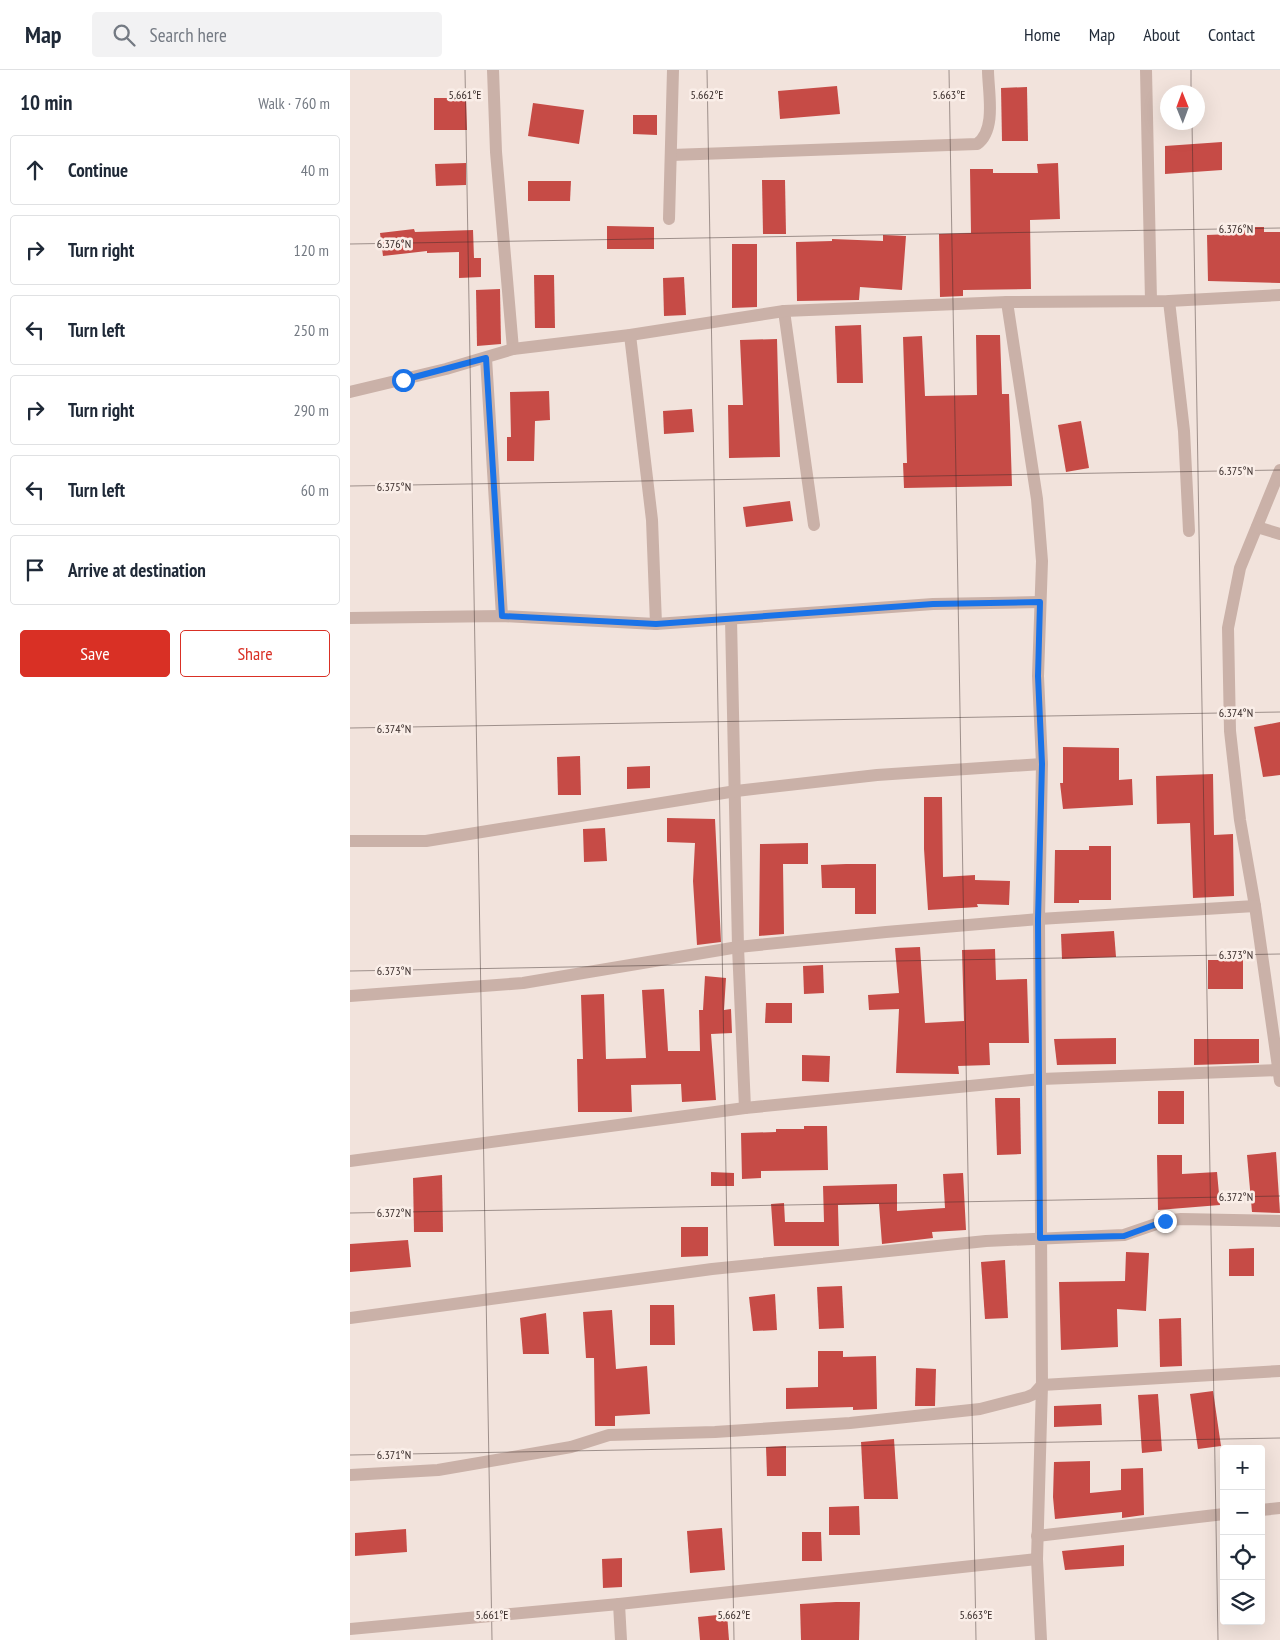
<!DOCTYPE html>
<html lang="en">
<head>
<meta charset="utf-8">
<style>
  body { margin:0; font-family:"PT Sans Narrow",sans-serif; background:#f2f2f3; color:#1f2937 }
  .controls { position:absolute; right:15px; bottom:15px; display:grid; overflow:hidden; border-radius:5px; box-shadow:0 5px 20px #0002 }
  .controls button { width:45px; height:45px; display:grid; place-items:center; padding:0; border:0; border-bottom:1px solid #e0e1e3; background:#fff; color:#1f2937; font:25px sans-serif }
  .compass { position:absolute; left:810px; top:15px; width:45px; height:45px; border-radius:50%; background:#fff; box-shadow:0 5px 20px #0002; rotate:359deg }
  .stop { position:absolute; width:15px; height:15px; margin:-11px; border:4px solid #1a73e8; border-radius:50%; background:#fff }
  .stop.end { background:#1a73e8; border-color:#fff; box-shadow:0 1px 5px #0008 }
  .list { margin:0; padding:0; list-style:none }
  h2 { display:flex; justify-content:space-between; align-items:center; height:65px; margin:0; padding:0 20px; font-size:21px }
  h2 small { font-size:16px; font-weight:400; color:#747a83 }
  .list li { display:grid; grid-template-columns:32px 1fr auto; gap:15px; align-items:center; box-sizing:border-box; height:70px; margin:0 10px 10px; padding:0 10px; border:1px solid #e0e1e3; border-radius:5px }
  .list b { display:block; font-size:19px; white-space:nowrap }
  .list em { font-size:16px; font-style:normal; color:#747a83 }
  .actions { display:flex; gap:10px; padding:15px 20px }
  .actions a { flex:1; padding:11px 0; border:1px solid #d93025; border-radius:5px; text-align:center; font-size:18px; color:#d93025 }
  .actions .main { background:#d93025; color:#fff }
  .icon { flex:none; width:28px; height:28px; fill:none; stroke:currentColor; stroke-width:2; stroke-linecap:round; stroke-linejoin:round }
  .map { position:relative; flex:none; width:930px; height:1570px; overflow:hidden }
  header { display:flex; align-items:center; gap:30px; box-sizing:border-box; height:70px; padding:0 25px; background:#fff; border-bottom:1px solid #e0e1e3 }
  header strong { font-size:24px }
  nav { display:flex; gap:28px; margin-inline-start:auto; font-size:18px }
  .search { width:350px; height:45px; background:#f2f2f3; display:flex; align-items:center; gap:12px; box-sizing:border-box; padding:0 18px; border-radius:5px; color:#747a83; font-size:19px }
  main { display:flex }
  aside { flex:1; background:#fff }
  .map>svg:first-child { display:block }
  .building { fill:#c64b46 }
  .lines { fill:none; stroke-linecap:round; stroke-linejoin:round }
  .minor { stroke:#cab1a8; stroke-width:12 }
  .route { stroke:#1a73e8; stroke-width:6 }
  .ticks { fill:none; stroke:#372a28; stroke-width:1; stroke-opacity:0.45 }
  .ticks-label { font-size:12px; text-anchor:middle; fill:#372a28; stroke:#faeee8; stroke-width:5; stroke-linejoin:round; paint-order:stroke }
</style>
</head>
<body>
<header>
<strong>Map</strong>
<div class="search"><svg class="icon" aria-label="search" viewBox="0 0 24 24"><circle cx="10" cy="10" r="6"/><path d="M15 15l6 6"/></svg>Search here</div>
<nav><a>Home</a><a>Map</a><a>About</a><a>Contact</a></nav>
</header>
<main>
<aside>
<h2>10 min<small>Walk · 760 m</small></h2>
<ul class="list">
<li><svg class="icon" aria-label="ahead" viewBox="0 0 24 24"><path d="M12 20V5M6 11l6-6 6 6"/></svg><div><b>Continue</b></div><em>40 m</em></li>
<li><svg class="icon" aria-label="right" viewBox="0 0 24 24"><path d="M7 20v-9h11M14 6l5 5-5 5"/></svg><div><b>Turn right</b></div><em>120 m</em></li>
<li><svg class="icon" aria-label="left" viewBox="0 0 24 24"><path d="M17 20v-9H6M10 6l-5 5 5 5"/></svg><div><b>Turn left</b></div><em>250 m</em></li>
<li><svg class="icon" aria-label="right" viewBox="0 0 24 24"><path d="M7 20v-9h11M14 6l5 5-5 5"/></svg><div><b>Turn right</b></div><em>290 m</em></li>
<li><svg class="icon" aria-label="left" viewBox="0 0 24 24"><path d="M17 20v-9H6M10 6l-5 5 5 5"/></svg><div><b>Turn left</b></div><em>60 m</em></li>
<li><svg class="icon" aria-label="arrive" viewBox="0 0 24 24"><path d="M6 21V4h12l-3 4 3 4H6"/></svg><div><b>Arrive at destination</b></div></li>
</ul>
<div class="actions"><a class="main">Save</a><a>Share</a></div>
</aside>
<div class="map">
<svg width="930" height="1570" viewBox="0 0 930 1570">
  <rect width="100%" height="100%" fill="#f2e3dc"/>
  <g class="building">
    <path d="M487,16L490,44L430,49L428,21Z"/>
    <path d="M677,17L678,71H652L651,18Z"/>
    <path d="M84,28H116L117,60H84Z"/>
    <path d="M183,33L234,40L229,74L178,66Z"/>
    <path d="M283,45H307V65L283,64Z"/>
    <path d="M872,72V100L815,104V76Z"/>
    <path d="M116,93V115L86,116L85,94Z"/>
    <path d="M708,93L710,149L680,150L681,219L613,220V226L590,227L589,164L621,163L620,99H643V103H688L687,94Z"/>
    <path d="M412,110H435L436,164H413Z"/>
    <path d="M178,111H221L220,131H178Z"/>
    <path d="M257,156L304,157V179H257Z"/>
    <path d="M882,157H914V162H930V213L858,211L857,165L882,164Z"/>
    <path d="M64,159L65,162L123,160L124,188H131V207L109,208V182L77,183V181L33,186L30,163Z"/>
    <path d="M533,165L556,166L552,220L510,217L509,230L447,231L446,172L482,171V169L533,171Z"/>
    <path d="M382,174H407V237L382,238Z"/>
    <path d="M184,205H204L205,258H185Z"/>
    <path d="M334,207L336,245L314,246L313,208Z"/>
    <path d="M150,219L151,274L127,276L126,220Z"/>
    <path d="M511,255L513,313H487L485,256Z"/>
    <path d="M626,265H650L652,324H659L662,416L554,418L553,393H557L553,267L572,266L575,326L627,325Z"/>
    <path d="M427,269L430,387L379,388L378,335H393L390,270Z"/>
    <path d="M199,321L200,350L185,351L184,391H157V367H161L160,322Z"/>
    <path d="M342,339L344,362L314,364L313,341Z"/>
    <path d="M731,351L739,398L716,402L708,355Z"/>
    <path d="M440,431L443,451L396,457L393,437Z"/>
    <path d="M930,652V705L913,707L904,657Z"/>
    <path d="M713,677L769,678V710L782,709L783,735L713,739L710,713H713Z"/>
    <path d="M230,686L231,725H208L207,687Z"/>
    <path d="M300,696V718L277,719V697Z"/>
    <path d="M863,704L864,765L883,764L884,826L843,828L840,753L807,754L806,706Z"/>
    <path d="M574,727H592L593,807L625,805V810L660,811L659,835L627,834L628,837L578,840L574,779Z"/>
    <path d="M317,748L365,749L371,872L347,875L343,811L345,773L317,772Z"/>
    <path d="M255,758L257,791L234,792L233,759Z"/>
    <path d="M458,773V794H433L434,864L409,866L410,774Z"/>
    <path d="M739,776H761V830H729V833H704L705,780H739Z"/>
    <path d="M496,794H526V844H505V818H472L471,795Z"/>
    <path d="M764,861L766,887L712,889L711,864Z"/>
    <path d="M570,877L575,953L614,951L612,880L645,879L646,910L677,909L679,973H639L640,995L608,996L609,1004L546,1003L549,939L519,940L518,925L549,923L545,878Z"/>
    <rect x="858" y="890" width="35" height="29"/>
    <path d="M473,895L474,923L454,924L453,896Z"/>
    <path d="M355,906L376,908L374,940L381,939L382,963L361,964L366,1030L332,1032L331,1014L281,1015L282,1042H228L227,989H233L231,925L254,924L256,989L296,988L292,920L314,919L318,981H350L349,940H353Z"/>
    <path d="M416,933H442V953H415Z"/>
    <path d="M766,968V994L707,995L704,969Z"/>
    <path d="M844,969H909V993L844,995Z"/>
    <path d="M452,985L480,986L479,1012L452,1011Z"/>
    <rect x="808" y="1021" width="26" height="33"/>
    <path d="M645,1028H670L671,1084L647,1085Z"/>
    <path d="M454,1056H477L478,1100L411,1101V1108L392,1109L391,1063L426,1062V1059H454Z"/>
    <path d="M926,1082L930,1143L902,1142L897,1085Z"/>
    <path d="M807,1085H832V1104L867,1102L870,1135L808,1140Z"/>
    <path d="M361,1102L384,1103V1116H361Z"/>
    <path d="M613,1103L616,1160L582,1162L583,1168L532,1174L529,1134L488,1135L489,1176H424L421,1134L434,1133L435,1152H474L473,1116L547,1114V1141L595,1138L593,1104Z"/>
    <path d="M92,1105L93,1162H64L63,1108Z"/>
    <path d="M331,1157H358V1186L331,1187Z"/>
    <path d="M58,1170L61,1197L0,1202V1174Z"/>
    <path d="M904,1178V1206H879V1179Z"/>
    <path d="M776,1182L799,1183L796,1241L767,1239L768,1277L711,1280L709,1212L775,1211Z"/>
    <path d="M655,1190L658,1248L635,1249L631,1192Z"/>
    <path d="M492,1216L494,1258L469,1259L467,1217Z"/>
    <path d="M425,1224L427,1260L403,1261L399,1227Z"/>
    <path d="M300,1235H324L325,1275H300Z"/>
    <path d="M262,1240L266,1299L297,1296L300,1344L265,1346V1356H245L244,1288H236L233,1242Z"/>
    <path d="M196,1243L199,1284H173L170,1248Z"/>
    <path d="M831,1248L832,1296L810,1297L809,1249Z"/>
    <path d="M468,1281H493V1287L526,1286L527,1339L503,1340V1337L436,1339V1318L468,1317Z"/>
    <path d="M566,1298L586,1299L585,1336H565Z"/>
    <path d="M863,1321L871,1376L848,1379L840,1324Z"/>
    <path d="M808,1324L812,1381L792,1383L788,1325Z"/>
    <path d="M751,1334L752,1355L704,1357V1336Z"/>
    <path d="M544,1369L548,1429H514L511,1372Z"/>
    <path d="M436,1376V1406H417L416,1377Z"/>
    <path d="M740,1391V1423L771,1420V1399L793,1398L794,1445L772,1448V1442L705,1449L703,1427L704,1392Z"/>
    <path d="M509,1436L510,1465H479V1437Z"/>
    <path d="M372,1458L375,1500L340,1503L337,1461Z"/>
    <path d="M56,1459L57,1482L5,1486V1463Z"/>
    <path d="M452,1462H471L472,1491H452Z"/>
    <path d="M774,1475V1496L715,1500L712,1481Z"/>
    <path d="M272,1488V1517L253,1518L252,1489Z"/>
    <path d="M486,1532H510L509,1570H451L450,1534Z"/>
    <path d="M377,1544L379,1570H350L348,1547Z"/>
  </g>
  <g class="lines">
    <g class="minor">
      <path d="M143,0L146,82L163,279"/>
      <path d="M796,0L801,231"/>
      <path d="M321,85L627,74C647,60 638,21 638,0"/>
      <path d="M319,149L323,0"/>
      <path d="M819,231L834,361L839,461"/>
      <path d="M657,232L687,429L692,491L688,606L692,694L689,849L692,1315L687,1489L691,1570"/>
      <path d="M434,241L464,455"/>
      <path d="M280,265L302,450L306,554"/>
      <path d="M136,288L152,546"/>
      <path d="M0,322L96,299L163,279L280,265L434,241L657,232L819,231L930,225"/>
      <path d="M930,400L890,498L878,558L880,661L890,750L905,836L930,1011"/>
      <path d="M907,457L930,464"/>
      <path d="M0,548L152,546L306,554L583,534L690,532"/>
      <path d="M381,549L388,877L395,1038"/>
      <path d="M0,771H76L386,721L527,705L692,694"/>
      <path d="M0,926L173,913L388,877L536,862L689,849L905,836"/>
      <path d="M0,1091L395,1038L691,1009L930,1000"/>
      <path d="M0,1248L362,1199L636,1171L774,1165L815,1151L831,1149L930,1151"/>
      <path d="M0,1405L88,1400L221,1377L259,1365L365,1362L500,1353L630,1339L677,1327L684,1324L692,1315L930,1301"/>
      <path d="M911,1440L930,1438"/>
      <path d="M687,1466L874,1444"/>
      <path d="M269,1534L271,1570"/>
      <path d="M0,1559L269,1534L687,1489"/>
    </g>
  </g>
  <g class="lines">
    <path class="route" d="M53,310L136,288L152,546L306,554L583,534L690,532L688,606L692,694L688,849L690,1168L774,1166L815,1151"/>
  </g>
  <path class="ticks" d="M115,0L142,1570M357,0L384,1570M599,0L626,1570M841,0V22M842,52L868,1570M0,174L930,158M0,416L930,400M0,658L930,642M0,901L930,884M0,1143L930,1126M0,1385L930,1368"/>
  <g class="ticks-label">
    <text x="357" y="29">5.662°E</text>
    <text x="599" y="29">5.663°E</text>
    <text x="115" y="29">5.661°E</text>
    <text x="886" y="163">6.376°N</text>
    <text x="44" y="178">6.376°N</text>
    <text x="886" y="405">6.375°N</text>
    <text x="44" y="421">6.375°N</text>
    <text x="886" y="647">6.374°N</text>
    <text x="44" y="663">6.374°N</text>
    <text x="886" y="889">6.373°N</text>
    <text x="44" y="905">6.373°N</text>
    <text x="886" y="1131">6.372°N</text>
    <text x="44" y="1147">6.372°N</text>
    <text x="44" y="1389">6.371°N</text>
    <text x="142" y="1549">5.661°E</text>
    <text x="384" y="1549">5.662°E</text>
    <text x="626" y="1549">5.663°E</text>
  </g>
</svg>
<div class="controls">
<button>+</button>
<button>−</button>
<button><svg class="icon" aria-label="locate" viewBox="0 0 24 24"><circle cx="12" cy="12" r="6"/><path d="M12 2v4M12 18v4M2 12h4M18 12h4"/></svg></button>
<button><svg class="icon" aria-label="layers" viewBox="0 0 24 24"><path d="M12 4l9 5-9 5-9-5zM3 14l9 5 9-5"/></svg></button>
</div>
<svg class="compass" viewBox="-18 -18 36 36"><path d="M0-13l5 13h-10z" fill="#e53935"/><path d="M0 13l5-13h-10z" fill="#747a83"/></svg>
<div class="stop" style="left:53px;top:310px"></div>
<div class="stop end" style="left:815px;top:1151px"></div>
</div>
</main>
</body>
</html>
